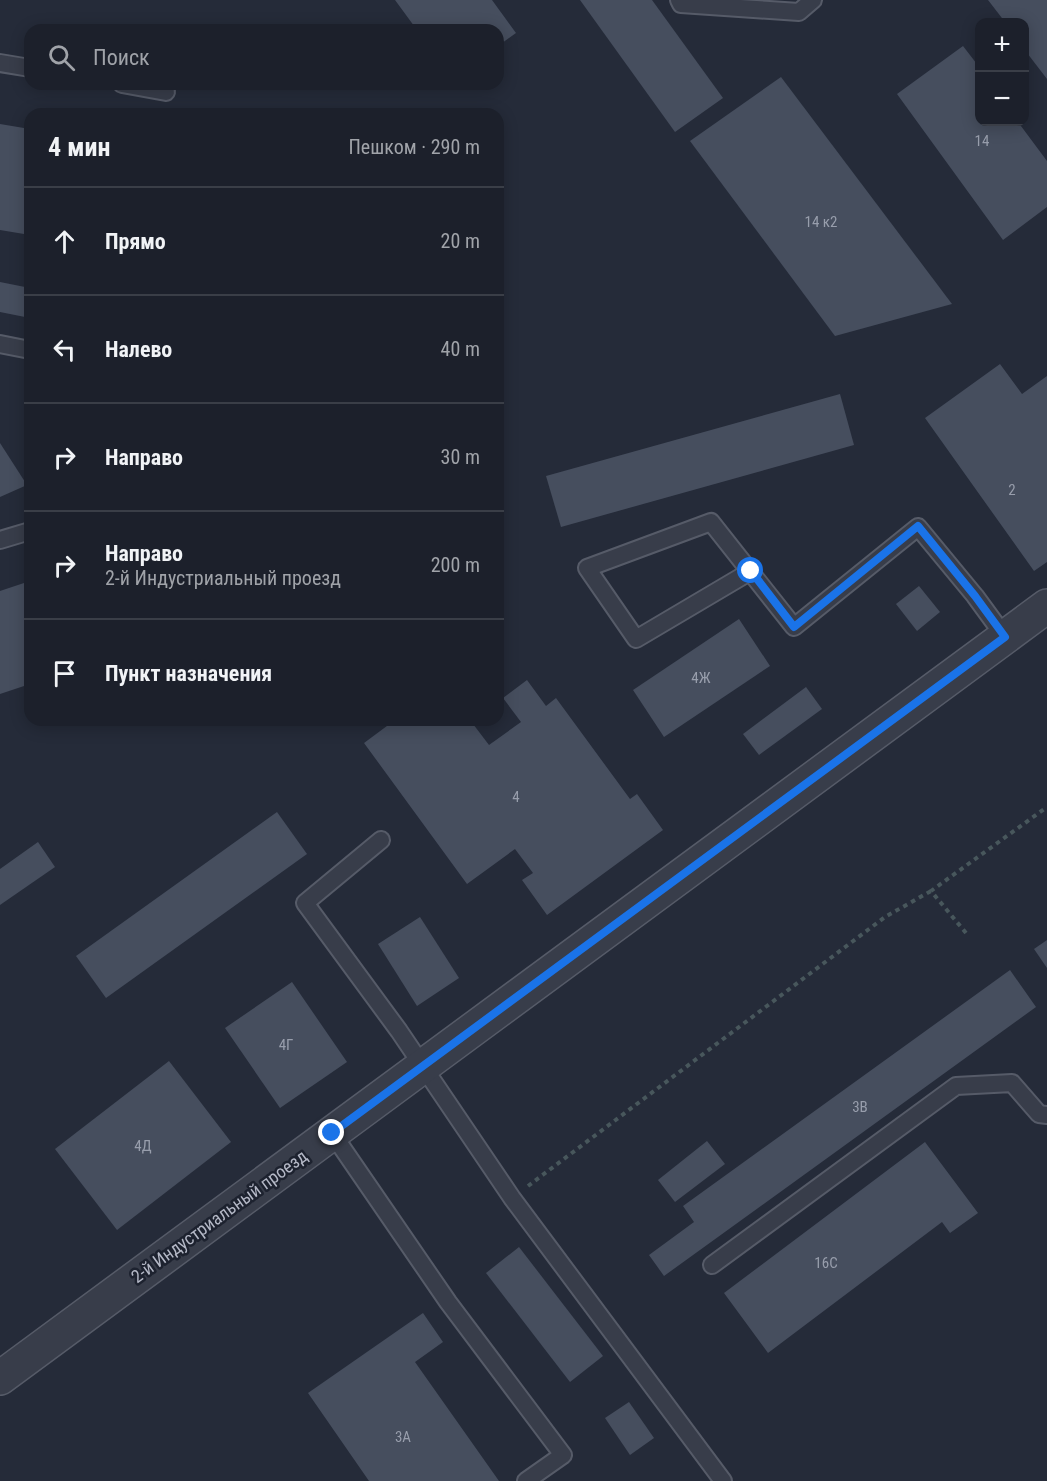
<!DOCTYPE html>
<html lang="ru">
<head>
<meta charset="utf-8">
<style>
  body { margin:0; font-family:"Roboto Condensed",sans-serif; background:#292d37; color:#f1f3f6 }
  .controls { position:absolute; right:18px; top:18px; display:grid; overflow:hidden; border-radius:12px; box-shadow:0 3px 15px #0003 }
  .controls button { width:54px; height:54px; display:grid; place-items:center; padding:0; border:0; border-bottom:2px solid #3a3e47; background:#1c202b; color:#f1f3f6; font:30px sans-serif }
  .stop { position:absolute; width:18px; height:18px; margin:-14px; border:4px solid #1a73e8; border-radius:50%; background:#fff }
  .stop.end { background:#1a73e8; border-color:#fff; box-shadow:0 2px 6px #0008 }
  .list { margin:0; padding:0; list-style:none }
  h2 { display:flex; justify-content:space-between; align-items:center; height:78px; margin:0; padding:0 24px; font-size:26px }
  h2 small { font-size:20px; font-weight:400; color:#a0a3a9 }
  .list li { display:grid; grid-template-columns:39px 1fr auto; gap:18px; align-items:center; box-sizing:border-box; height:108px; padding:0 24px; border-top:2px solid #3a3e47 }
  .list b { display:block; font-size:22px; white-space:nowrap }
  .list p { margin:0; font-size:20px; white-space:nowrap; color:#a0a3a9 }
  .list em { font-size:20px; font-style:normal; color:#a0a3a9 }
  .icon { flex:none; width:33px; height:33px; fill:none; stroke:currentColor; stroke-width:2; stroke-linecap:round; stroke-linejoin:round }
  .map { position:relative; flex:none; width:1047px; height:1481px; overflow:hidden }
  .search { position:absolute; background:#1c202b; box-shadow:0 3px 15px #0003; left:24px; top:24px; width:480px; height:66px; display:flex; align-items:center; gap:15px; box-sizing:border-box; padding:0 21px; border-radius:18px; color:#a0a3a9; font-size:22px }
  .panel { position:absolute; background:#1c202b; box-shadow:0 3px 15px #0003; left:24px; top:108px; width:480px; height:618px; border-radius:18px }
  .map>svg:first-child { display:block }
  .building { fill:#464e5e }
  .lines { fill:none; stroke-linecap:round; stroke-linejoin:round }
  .lane-casing { stroke:#565b68; stroke-width:20 }
  .street-casing { stroke:#565b68; stroke-width:36 }
  .path { stroke:#48575c; stroke-width:4; stroke-dasharray:4.5 4.5; stroke-linecap:butt }
  .lane { stroke:#383d4a; stroke-width:16 }
  .street { stroke:#383d4a; stroke-width:33 }
  .route { stroke:#1a73e8; stroke-width:8 }
  .labels { text-anchor:middle; dominant-baseline:central; stroke-width:5; stroke-linejoin:round; paint-order:stroke }
  .number-label { font-size:15px; fill:#989eac }
  .street-label { font-size:18px; fill:#b4b8c6; stroke:#1d222f }
</style>
</head>
<body>
<div class="map">
<svg width="1047" height="1481" viewBox="0 0 1047 1481">
  <rect width="100%" height="100%" fill="#252b39"/>
  <g class="building">
    <path d="M395,0H492L516,33L498,46V30H417Z"/>
    <path d="M580,0H652L723,98L675,132Z"/>
    <path d="M988,0H1047V79L1024,49V22H1005Z"/>
    <path d="M963,46L980,68V122H1018L1047,161V207L1003,240L897,94Z"/>
    <path d="M781,77L952,304L835,336L690,141Z"/>
    <path d="M0,124L30,129V235L0,230Z"/>
    <path d="M0,282L30,288V318L0,312Z"/>
    <path d="M1000,364L1022,394L1047,376V562L1034,571L925,418Z"/>
    <path d="M840,394L854,445L561,527L546,476Z"/>
    <path d="M0,443L27,485L0,497Z"/>
    <path d="M30,581V684L0,694V591Z"/>
    <path d="M919,586L940,612L917,631L896,604Z"/>
    <path d="M739,619L770,666L664,737L633,690Z"/>
    <path d="M527,680L546,706L556,698L630,799L637,794L663,830L547,915L522,880L533,873L515,849L467,884L364,743L395,720H470L489,745L521,722L503,698Z"/>
    <path d="M806,687L822,709L759,755L743,734Z"/>
    <path d="M277,812L307,854L106,998L76,956Z"/>
    <path d="M38,842L55,867L0,905V869Z"/>
    <path d="M420,917L459,978L417,1006L378,944Z"/>
    <path d="M1047,940V968L1034,949Z"/>
    <path d="M1010,970L1036,1007L664,1276L649,1255L694,1222L683,1206Z"/>
    <path d="M292,982L347,1062L280,1108L225,1028Z"/>
    <path d="M169,1061L231,1142L117,1230L55,1149Z"/>
    <path d="M707,1141L725,1164L675,1202L658,1180Z"/>
    <path d="M925,1142L978,1213L950,1233L942,1222L768,1353L724,1293Z"/>
    <path d="M519,1247L603,1356L570,1382L486,1273Z"/>
    <path d="M423,1313L443,1342L415,1362L499,1481H369L308,1393Z"/>
    <path d="M629,1402L654,1438L630,1455L605,1418Z"/>
  </g>
  <g class="lines">
    <defs>
      <g id="lane">
        <path d="M679,0L681,4L799,12L813,0"/>
        <path d="M0,63L30,68"/>
        <path d="M122,84L166,92"/>
        <path d="M0,344L30,350"/>
        <path d="M0,540L30,531"/>
        <path d="M751,571L636,639L587,568L711,522L794,627L918,527L975,596L1005,637"/>
        <path d="M381,840L305,903L399,1031L512,1198L723,1481"/>
        <path d="M332,1133L448,1302L563,1455L526,1481"/>
        <path d="M712,1265L956,1086L1012,1083L1039,1114L1047,1115"/>
      </g>
      <path id="street" d="M0,1378L1047,606"/>
    </defs>
    <use href="#lane" class="lane-casing"/>
    <use href="#street" class="street-casing"/>
    <g class="path">
      <path d="M966,933L931,891L1047,807"/>
      <path d="M528,1186L885,917L931,891"/>
    </g>
    <use href="#lane" class="lane"/>
    <use href="#street" class="street"/>
  </g>
  <g class="lines">
    <path class="route" d="M332,1133L1005,637L975,596L918,526L794,627L751,571"/>
  </g>
  <g class="labels">
    <g class="number-label">
      <text x="982" y="141">14</text>
      <text x="821" y="222">14 к2</text>
      <text x="1012" y="490">2</text>
      <text x="701" y="678">4Ж</text>
      <text x="516" y="797">4</text>
      <text x="286" y="1045">4Г</text>
      <text x="860" y="1107">3В</text>
      <text x="143" y="1146">4Д</text>
      <text x="826" y="1263">16С</text>
      <text x="403" y="1437">3А</text>
    </g>
    <g class="street-label">
      <text transform="translate(219 1216) rotate(-36)">2-й Индустриальный проезд</text>
    </g>
  </g>
</svg>
<div class="controls">
<button>+</button>
<button>−</button>
</div>
<div class="stop" style="left:751px;top:571px"></div>
<div class="stop end" style="left:332px;top:1133px"></div>
<div class="search"><svg class="icon" aria-label="search" viewBox="0 0 24 24"><circle cx="10" cy="10" r="6"/><path d="M15 15l6 6"/></svg>Поиск</div>
<section class="panel">
<h2>4 мин<small>Пешком · 290 m</small></h2>
<ul class="list">
<li><svg class="icon" aria-label="ahead" viewBox="0 0 24 24"><path d="M12 20V5M6 11l6-6 6 6"/></svg><div><b>Прямо</b></div><em>20 m</em></li>
<li><svg class="icon" aria-label="left" viewBox="0 0 24 24"><path d="M17 20v-9H6M10 6l-5 5 5 5"/></svg><div><b>Налево</b></div><em>40 m</em></li>
<li><svg class="icon" aria-label="right" viewBox="0 0 24 24"><path d="M7 20v-9h11M14 6l5 5-5 5"/></svg><div><b>Направо</b></div><em>30 m</em></li>
<li><svg class="icon" aria-label="right" viewBox="0 0 24 24"><path d="M7 20v-9h11M14 6l5 5-5 5"/></svg><div><b>Направо</b><p>2-й Индустриальный проезд</p></div><em>200 m</em></li>
<li><svg class="icon" aria-label="arrive" viewBox="0 0 24 24"><path d="M6 21V4h12l-3 4 3 4H6"/></svg><div><b>Пункт назначения</b></div></li>
</ul>
</section>
</div>
</body>
</html>
